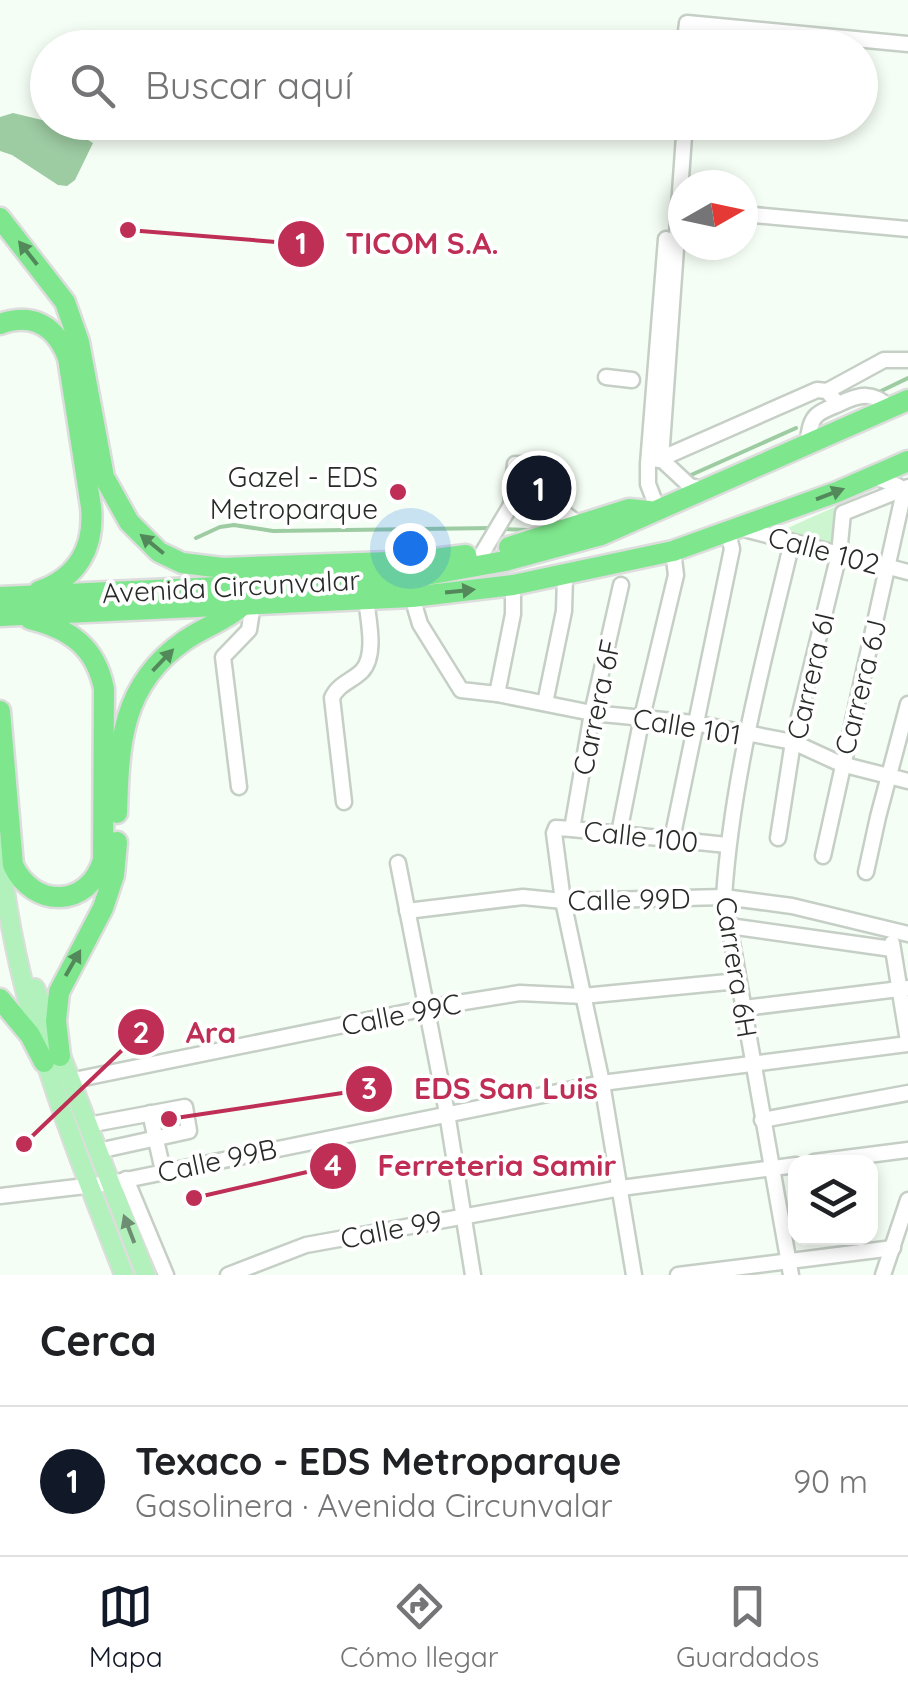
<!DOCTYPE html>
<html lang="es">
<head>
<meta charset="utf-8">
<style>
  body { margin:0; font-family:Quicksand,sans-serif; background:#f2f2f2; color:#202124 }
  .controls { position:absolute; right:30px; bottom:30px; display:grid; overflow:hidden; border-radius:20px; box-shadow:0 5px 15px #0003 }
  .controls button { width:90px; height:90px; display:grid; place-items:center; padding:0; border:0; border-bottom:2px solid #e0e0e0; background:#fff; color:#202124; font:50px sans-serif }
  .compass { position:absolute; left:668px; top:170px; width:90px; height:90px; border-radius:50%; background:#fff; box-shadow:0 5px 15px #0003; rotate:81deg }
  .you { position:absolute; left:410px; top:548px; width:35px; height:35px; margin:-25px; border:8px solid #fff; border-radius:50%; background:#1a73e8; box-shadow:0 0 0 15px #1a73e833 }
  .badge { display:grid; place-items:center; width:65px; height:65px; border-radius:50%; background:#111827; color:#fff; font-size:32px; font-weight:700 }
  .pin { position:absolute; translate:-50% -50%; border:5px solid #fff; box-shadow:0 2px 10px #0006 }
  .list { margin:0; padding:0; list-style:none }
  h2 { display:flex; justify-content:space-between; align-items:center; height:130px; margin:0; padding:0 40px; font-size:42px }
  h2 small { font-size:32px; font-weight:400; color:#757577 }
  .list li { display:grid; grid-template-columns:65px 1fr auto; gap:30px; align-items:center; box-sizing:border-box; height:150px; padding:0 40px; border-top:2px solid #e0e0e0 }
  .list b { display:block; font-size:38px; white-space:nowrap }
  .list p { margin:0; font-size:32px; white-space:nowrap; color:#757577 }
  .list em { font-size:32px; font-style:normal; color:#757577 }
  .icon { flex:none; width:55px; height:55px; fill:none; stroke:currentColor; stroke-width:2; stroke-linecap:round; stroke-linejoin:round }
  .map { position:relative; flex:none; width:908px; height:1275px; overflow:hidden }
  .search { position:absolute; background:#fff; box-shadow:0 5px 15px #0003; left:30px; right:30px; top:30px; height:110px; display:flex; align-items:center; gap:25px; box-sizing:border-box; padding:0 35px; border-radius:55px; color:#757577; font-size:38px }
  .sheet { height:280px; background:#fff }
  nav { display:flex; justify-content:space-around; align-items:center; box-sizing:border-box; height:140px; border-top:2px solid #e0e0e0; background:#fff; font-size:28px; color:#757577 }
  nav a { display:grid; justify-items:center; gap:5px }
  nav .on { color:#111827 }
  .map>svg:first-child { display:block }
  .green { fill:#cdf5d0 }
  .water { fill:#9dcba2 }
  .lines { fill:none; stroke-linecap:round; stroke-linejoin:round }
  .stream { stroke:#9dcba2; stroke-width:4 }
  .minor-casing { stroke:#c6cfc6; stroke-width:19 }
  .major-casing { stroke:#ddd; stroke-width:22 }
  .highway-casing { stroke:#ddd; stroke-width:25 }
  .minor { stroke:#fff; stroke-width:14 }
  .major { stroke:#b2f1bb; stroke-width:18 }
  .highway { stroke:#7ee78d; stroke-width:20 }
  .oneway { fill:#53895a }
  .oneway2 { fill:#6d8e72 }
  .poi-dot { fill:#be2e55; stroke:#fff; stroke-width:4 }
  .labels { text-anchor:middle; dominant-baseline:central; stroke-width:8; stroke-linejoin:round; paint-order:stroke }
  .poi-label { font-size:28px; fill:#282b28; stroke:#fff; text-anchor:end }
  .street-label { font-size:28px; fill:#282b28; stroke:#fff }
  .leader { fill:none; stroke:#be2e55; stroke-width:4 }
  .callout-dot { fill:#be2e55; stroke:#fff; stroke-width:4 }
  .mark-label { font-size:30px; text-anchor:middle; font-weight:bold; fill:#fff }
  .callout-label { font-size:30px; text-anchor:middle; font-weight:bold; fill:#be2e55; stroke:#fff; stroke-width:8; stroke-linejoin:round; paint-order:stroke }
</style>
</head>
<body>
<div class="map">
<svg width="908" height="1275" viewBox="0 0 908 1275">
  <rect width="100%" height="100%" fill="#f5fef5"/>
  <path class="green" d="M839,505L837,545L772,535Z"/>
  <path class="water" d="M13,113L63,125L93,143L75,180L67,186L58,185L12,155L0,151V117Z"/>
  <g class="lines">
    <g class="stream">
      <path d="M877,393L908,378"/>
      <path d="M691,475L796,428"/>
      <path d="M503,529L528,530"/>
      <path d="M196,538L220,527L234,525L273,531L493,528"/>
    </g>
    <defs>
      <g id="minor">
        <path d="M684,48L687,23L908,44"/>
        <path d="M685,122L661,459L690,486L704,489"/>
        <path d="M743,214L908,229"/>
        <path d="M606,377L632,380"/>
        <path d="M827,391L884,360H908"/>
        <path d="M807,445C809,435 809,422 817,415C823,410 832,407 839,404C860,394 873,391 890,408"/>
        <path d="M658,460L817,390L827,391L838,404"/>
        <path d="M546,504H552L580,525"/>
        <path d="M511,505L515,464L553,465L552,504"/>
        <path d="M658,510L648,484V464L666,239"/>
        <path d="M740,528L908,572"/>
        <path d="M483,552L511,505L531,504"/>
        <path d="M412,597L420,624L461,690L497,694L592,713L694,723L793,742L841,764L908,781"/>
        <path d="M497,694L513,614V585"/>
        <path d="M545,703L564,611L565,576"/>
        <path d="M239,787L223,657L249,630L253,604"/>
        <path d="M344,802L332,698C338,684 352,681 362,671C377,655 368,619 366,599"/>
        <path d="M572,829L592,713L621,585"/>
        <path d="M619,833L642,717L676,575L673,551"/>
        <path d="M778,838L793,742L839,554L843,513L908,487"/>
        <path d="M672,839L732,549L728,533"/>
        <path d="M823,856L903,496L898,486L875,477"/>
        <path d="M398,863L447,1113L473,1275"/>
        <path d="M866,872L878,817L908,704"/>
        <path d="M407,911L523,897L563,901L724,897L792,906L908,934"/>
        <path d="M729,926L892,949"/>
        <path d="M892,943L908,1041"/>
        <path d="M744,1008L908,988"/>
        <path d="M69,1081L427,1008L520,993L583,996L738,981"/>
        <path d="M150,1113L163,1171"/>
        <path d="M762,1120L908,1093"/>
        <path d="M88,1125L185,1107L189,1131L98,1151"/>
        <path d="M814,1162L908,1150"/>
        <path d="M126,1179L166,1275"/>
        <path d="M0,1196L111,1183L602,1083L908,1044"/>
        <path d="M228,1275L306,1245L621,1188L796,1165"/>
        <path d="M634,1275L602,1083L563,901L554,833L556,828L572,829L727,845"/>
        <path d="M678,1275L893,1248"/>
        <path d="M791,1275L724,897C732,776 764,659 792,542"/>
        <path d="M883,1275L908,1200"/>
      </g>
      <g id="major">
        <path d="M0,847C13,998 70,1135 124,1275"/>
        <path d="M35,988L146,1275"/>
      </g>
      <g id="highway">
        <path d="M0,218L65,302L79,342L104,477L129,522L159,552L182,563L223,568L417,561L466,555"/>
        <path d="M0,324C33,312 56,326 68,358L91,507C95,548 77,578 39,591"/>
        <path d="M509,547L629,509L649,511"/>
        <path d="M0,597L410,578L505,561L601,535L908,400"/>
        <path d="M0,616L412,597L513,585L673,551L837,492L908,461"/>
        <path d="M0,711L13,865C33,909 89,908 103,860L104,689C96,647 70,629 30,619"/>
        <path d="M117,813C119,744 121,685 184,641C203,627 226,621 243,605"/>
        <path d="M0,999L30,1035L44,1062"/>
        <path d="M60,1056L56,1021L59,992L103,908L114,875L117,842"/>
      </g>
    </defs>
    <use href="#minor" class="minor-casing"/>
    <use href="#major" class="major-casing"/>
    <use href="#highway" class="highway-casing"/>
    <use href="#minor" class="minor"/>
    <use href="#major" class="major"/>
    <use href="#highway" class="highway"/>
  </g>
  <defs><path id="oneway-solid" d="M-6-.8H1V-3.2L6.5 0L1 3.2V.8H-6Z" transform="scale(2.5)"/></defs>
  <g class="oneway">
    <use href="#oneway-solid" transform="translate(28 253) rotate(-128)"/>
    <use href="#oneway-solid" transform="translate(830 494) rotate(-21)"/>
    <use href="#oneway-solid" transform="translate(152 544) rotate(-141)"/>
    <use href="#oneway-solid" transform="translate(460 591) rotate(-6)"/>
    <use href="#oneway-solid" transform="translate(163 660) rotate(-46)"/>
    <use href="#oneway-solid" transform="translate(73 963) rotate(-60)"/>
  </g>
  <use class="oneway2" href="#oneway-solid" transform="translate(129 1229) rotate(-111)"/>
  <circle class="poi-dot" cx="398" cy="492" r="10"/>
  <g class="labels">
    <g class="poi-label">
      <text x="378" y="476">Gazel - EDS<tspan x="378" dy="32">Metroparque</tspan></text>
    </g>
    <g class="street-label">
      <text transform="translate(824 550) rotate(15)">Calle 102</text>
      <text transform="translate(231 586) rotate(-3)">Avenida Circunvalar</text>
      <text transform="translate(810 676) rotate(-77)">Carrera 6I</text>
      <text transform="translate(860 687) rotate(-76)">Carrera 6J</text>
      <text transform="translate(596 707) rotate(-78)">Carrera 6F</text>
      <text transform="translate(687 726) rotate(9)">Calle 101</text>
      <text transform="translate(641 836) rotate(6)">Calle 100</text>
      <text transform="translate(629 899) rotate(-1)">Calle 99D</text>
      <text transform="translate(737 967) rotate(81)">Carrera 6H</text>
      <text transform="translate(401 1014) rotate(-11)">Calle 99C</text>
      <text transform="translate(217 1160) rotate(-12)">Calle 99B</text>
      <text transform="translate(391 1229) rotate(-11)">Calle 99</text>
    </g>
  </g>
  <path class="leader" d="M128 230L301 244M24 1144L141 1032M169 1119L369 1089M194 1198L333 1166"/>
  <g class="callout-dot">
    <circle cx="128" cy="230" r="10"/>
    <circle cx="24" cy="1144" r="10"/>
    <circle cx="169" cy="1119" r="10"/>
    <circle cx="194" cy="1198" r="10"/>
    <circle cx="301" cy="244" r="25"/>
    <circle cx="141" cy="1032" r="25"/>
    <circle cx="369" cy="1089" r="25"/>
    <circle cx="333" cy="1166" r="25"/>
  </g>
  <g class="mark-label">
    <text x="301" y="254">1</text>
    <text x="141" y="1043">2</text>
    <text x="369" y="1099">3</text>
    <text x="333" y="1176">4</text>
  </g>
  <g class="callout-label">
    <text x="422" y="254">TICOM S.A.</text>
    <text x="211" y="1043">Ara</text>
    <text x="506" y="1099">EDS San Luis</text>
    <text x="497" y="1176">Ferreteria Samir</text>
  </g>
</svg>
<div class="controls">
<button><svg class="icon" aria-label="layers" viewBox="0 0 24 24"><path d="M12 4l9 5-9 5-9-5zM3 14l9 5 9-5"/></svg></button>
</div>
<svg class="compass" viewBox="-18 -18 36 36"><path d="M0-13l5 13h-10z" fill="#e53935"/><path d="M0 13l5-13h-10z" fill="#757577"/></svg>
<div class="you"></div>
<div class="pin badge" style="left:539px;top:488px">1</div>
<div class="search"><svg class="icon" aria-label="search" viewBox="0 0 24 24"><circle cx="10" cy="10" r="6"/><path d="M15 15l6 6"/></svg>Buscar aquí</div>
</div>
<section class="sheet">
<h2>Cerca<small></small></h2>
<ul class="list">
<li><span class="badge">1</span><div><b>Texaco - EDS Metroparque</b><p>Gasolinera · Avenida Circunvalar</p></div><em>90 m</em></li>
</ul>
</section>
<nav>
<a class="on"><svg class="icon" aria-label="map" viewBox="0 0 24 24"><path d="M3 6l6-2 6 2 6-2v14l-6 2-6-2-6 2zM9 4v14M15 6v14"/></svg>Mapa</a>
<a><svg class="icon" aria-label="directions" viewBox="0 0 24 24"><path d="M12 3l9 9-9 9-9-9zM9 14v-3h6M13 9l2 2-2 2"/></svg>Cómo llegar</a>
<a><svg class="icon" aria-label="saved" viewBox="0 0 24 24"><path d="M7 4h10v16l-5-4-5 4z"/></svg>Guardados</a>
</nav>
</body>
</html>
